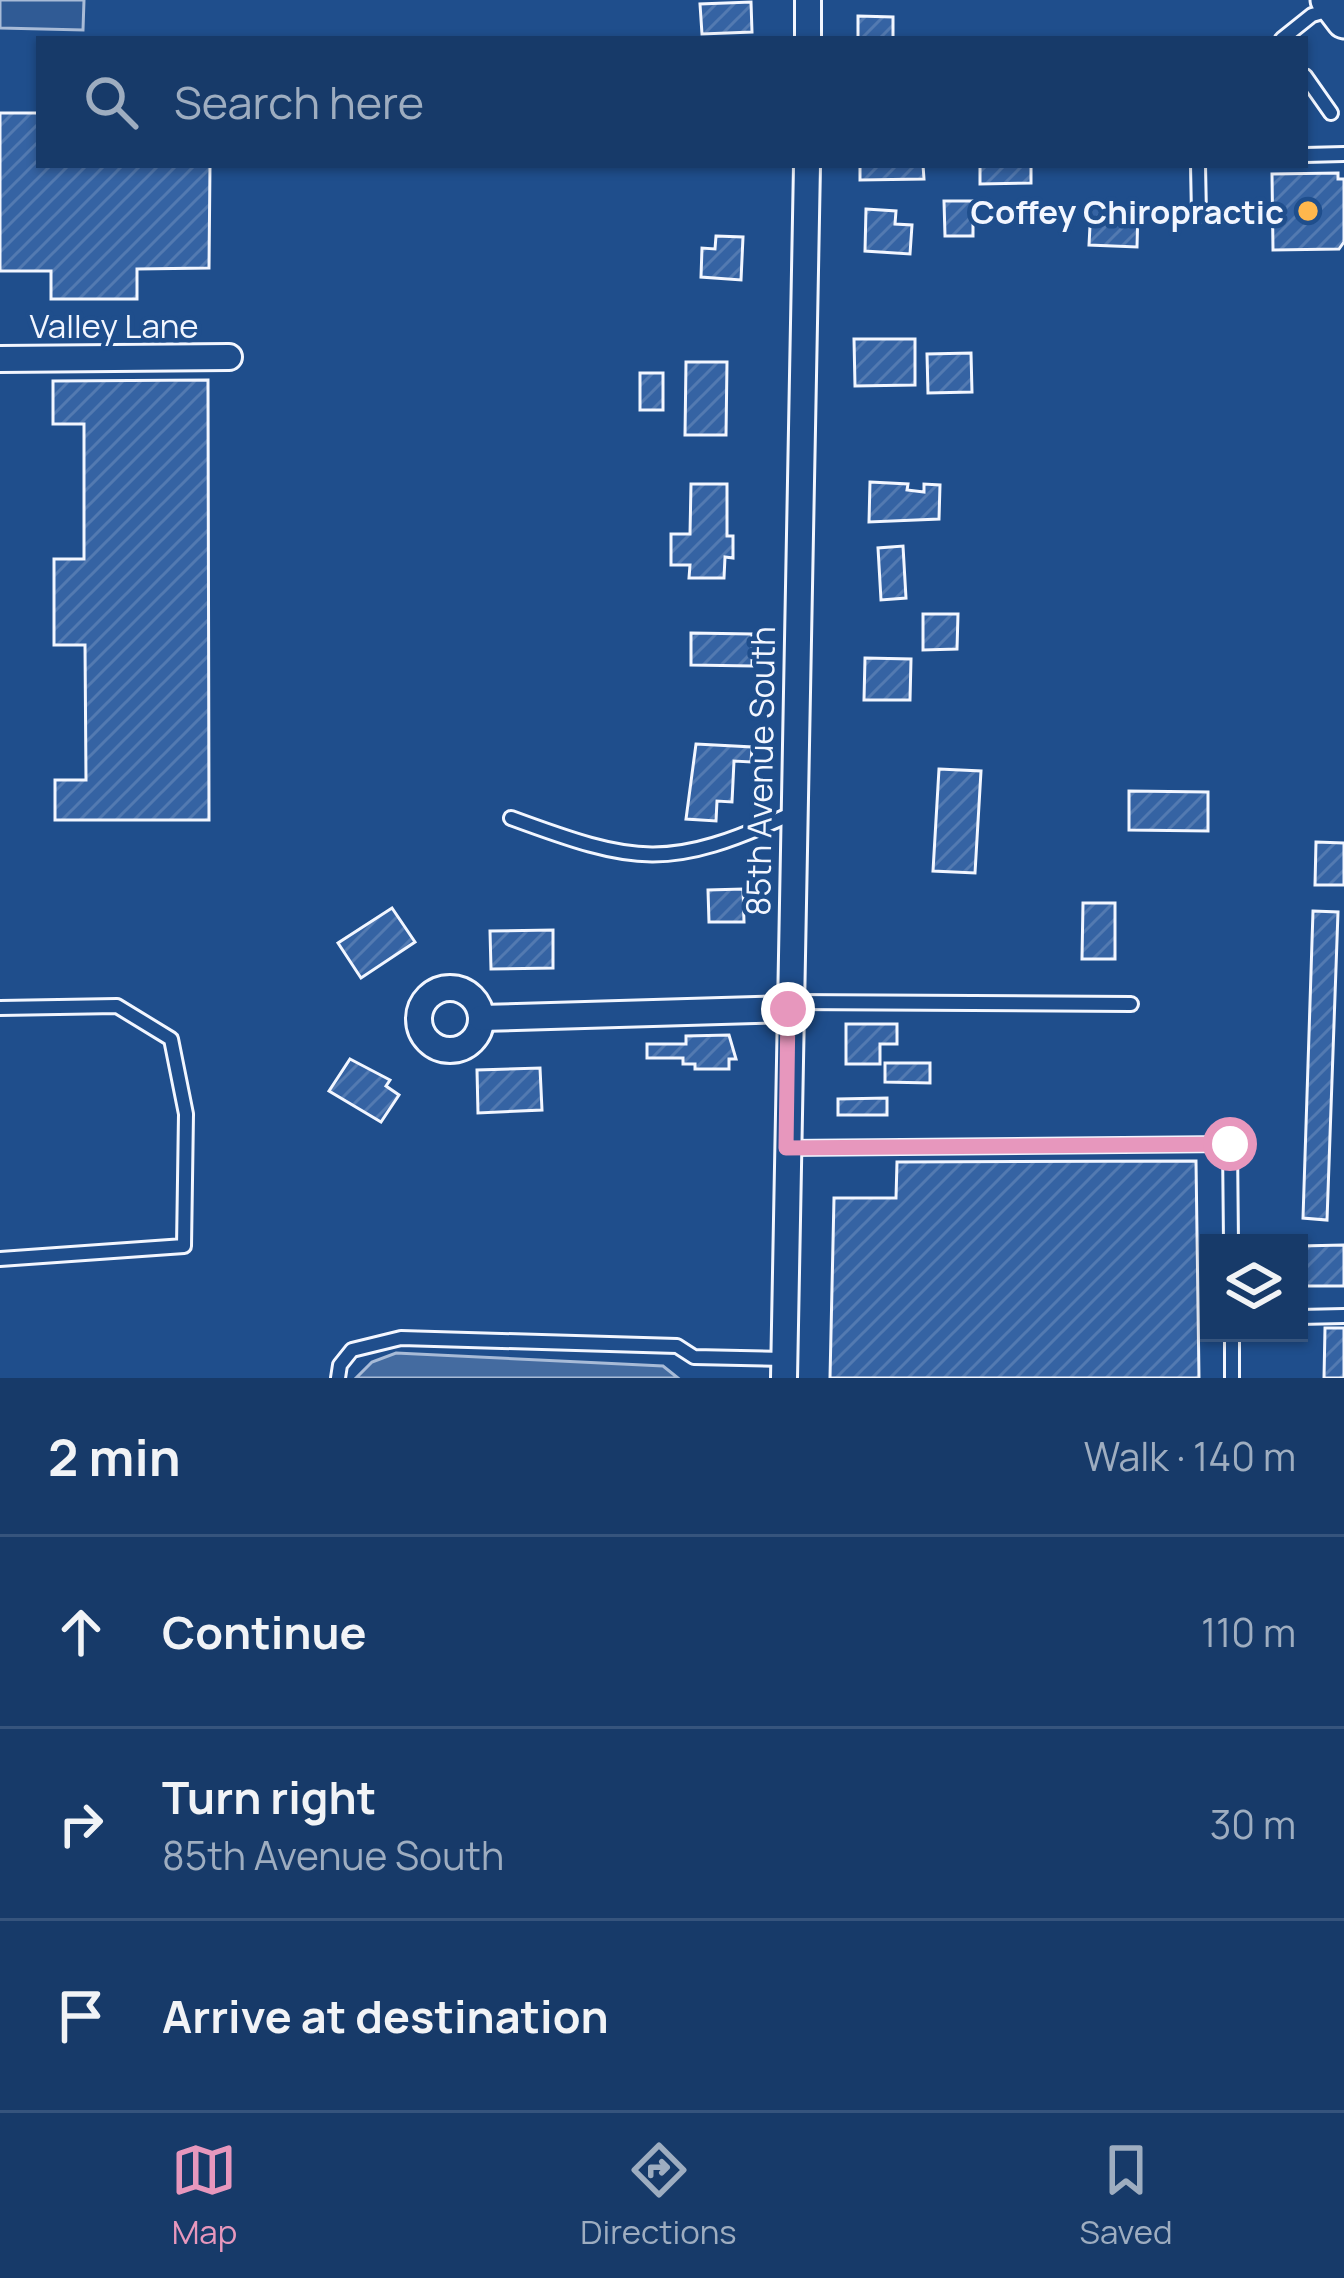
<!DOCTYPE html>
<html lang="en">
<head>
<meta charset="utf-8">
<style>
  body { margin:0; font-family:Manrope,sans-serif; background:#244571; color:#f1f3f6 }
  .controls { position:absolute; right:36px; bottom:36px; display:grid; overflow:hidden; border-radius:0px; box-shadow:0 3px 9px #0004 }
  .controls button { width:108px; height:108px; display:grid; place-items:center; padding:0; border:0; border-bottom:3px solid #36547d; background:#173a69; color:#f1f3f6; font:60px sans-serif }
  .stop { position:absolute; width:36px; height:36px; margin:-27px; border:9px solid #e797bd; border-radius:50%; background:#fff }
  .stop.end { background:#e797bd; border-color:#fff; box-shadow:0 3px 12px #0008 }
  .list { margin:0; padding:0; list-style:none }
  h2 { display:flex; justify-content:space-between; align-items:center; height:156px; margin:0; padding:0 48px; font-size:51px }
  h2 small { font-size:39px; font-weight:400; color:#9eadc0 }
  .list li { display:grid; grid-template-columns:78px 1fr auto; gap:36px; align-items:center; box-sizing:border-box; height:192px; padding:0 48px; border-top:3px solid #36547d }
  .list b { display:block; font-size:45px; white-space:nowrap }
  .list p { margin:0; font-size:39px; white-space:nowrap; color:#9eadc0 }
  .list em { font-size:39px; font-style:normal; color:#9eadc0 }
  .icon { flex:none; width:66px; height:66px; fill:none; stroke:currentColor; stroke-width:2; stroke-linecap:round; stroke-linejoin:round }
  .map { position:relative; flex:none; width:1344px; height:1378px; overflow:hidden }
  .search { position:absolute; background:#173a69; box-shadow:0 3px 9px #0004; left:36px; right:36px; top:36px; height:132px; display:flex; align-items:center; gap:30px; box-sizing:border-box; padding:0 42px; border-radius:0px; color:#9eadc0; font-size:45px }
  .sheet { height:732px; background:#173a69 }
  nav { display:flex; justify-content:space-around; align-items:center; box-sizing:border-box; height:168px; border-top:3px solid #36547d; background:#173a69; font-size:33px; color:#9eadc0 }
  nav a { display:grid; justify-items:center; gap:6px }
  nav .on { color:#e797bd }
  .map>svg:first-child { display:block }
  .built { fill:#305b95; stroke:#a8bbd7; stroke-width:3 }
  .water { fill:#446ba0; stroke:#a8bbd7; stroke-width:3 }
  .building { fill:url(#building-hatch); stroke:#f2f6ff; stroke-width:3 }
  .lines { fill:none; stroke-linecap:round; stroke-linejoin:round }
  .lane-casing { stroke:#f2f6ff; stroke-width:18 }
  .street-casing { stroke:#f2f6ff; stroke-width:30 }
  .secondary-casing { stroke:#f2f6ff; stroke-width:39 }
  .lane { stroke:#1f4e8c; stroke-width:12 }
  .street { stroke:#1f4e8c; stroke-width:24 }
  .secondary { stroke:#1f4e8c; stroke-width:33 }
  .route { stroke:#e797bd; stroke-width:15 }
  .poi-dot { fill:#ffb74d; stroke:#1f4e8c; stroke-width:4.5 }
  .labels { text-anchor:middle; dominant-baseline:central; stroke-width:9; stroke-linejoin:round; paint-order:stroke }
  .poi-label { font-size:33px; font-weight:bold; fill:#f2f6ff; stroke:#1f4e8c; text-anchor:end }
  .street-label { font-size:33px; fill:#f2f6ff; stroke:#1f4e8c }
</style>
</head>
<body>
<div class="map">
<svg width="1344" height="1378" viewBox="0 0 1344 1378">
  <defs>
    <pattern id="building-hatch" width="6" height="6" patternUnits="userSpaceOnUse" patternTransform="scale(3)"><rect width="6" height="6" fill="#3563a3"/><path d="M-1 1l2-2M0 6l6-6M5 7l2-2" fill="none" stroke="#537ab1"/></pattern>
  </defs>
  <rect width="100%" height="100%" fill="#1f4e8c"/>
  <path class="built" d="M0,0H84L83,30L0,28Z"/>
  <path class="water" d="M396,1353L663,1366L678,1378H356L372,1362Z"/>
  <g class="building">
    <path d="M751,2L752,32L702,34L700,4Z"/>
    <path d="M858,16L893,17V39H858Z"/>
    <path d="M0,113H39V165H210L209,268L137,269V299H51V271H0Z"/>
    <path d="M860,165H923L924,179L860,180Z"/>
    <path d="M980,165H1031V183L980,184Z"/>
    <path d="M1338,173V179H1344V242L1339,249L1273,250L1272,174Z"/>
    <path d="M944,201H973V236H945Z"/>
    <path d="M1091,207L1138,209L1137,247L1089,245Z"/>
    <path d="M866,209L896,211L895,224L912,225L910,254L865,251Z"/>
    <path d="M716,236L743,237L741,280L701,277L702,248L715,249Z"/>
    <path d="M854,339H915V385L855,386Z"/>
    <path d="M971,353L972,392L928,393L927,354Z"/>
    <path d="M686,362H727L726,435H685Z"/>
    <rect x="640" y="373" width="23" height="37"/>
    <path d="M208,380L209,820H55V780H86L85,645H54V559H84V424H53V381Z"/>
    <path d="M870,482L908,484L907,490L924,492V484L940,485L939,519L869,522Z"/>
    <path d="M691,484H727V536H733V558L725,557L724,578H689L690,565H671V534H690Z"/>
    <path d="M903,546L906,598L881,600L878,548Z"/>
    <path d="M923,614H958L957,649L923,650Z"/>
    <path d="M691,633L752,634V666L691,665Z"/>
    <path d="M865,658L911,659L910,700H864Z"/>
    <path d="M696,744L752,747L751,762L734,761L732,802L717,801L716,821L686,819Z"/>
    <path d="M939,769L981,771L975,873L933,871Z"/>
    <path d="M1129,791L1208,792V831L1129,830Z"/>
    <path d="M1316,842L1344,843V885H1315Z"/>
    <path d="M743,889L744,922H709L708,890Z"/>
    <path d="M1083,903H1115V959H1082Z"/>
    <path d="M392,908L415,942L361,978L338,943Z"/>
    <path d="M1313,911L1338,912L1327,1220L1303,1218Z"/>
    <path d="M553,930V968L491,969L490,931Z"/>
    <path d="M846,1024H897V1044H880V1064H846Z"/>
    <path d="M729,1035L736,1059H729V1069H695V1064H683V1058H647V1044H686V1036Z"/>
    <path d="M350,1059L390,1080L386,1086L399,1095L381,1122L329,1091Z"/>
    <path d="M885,1063H930V1083L885,1082Z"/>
    <path d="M540,1068L542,1110L478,1113L477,1070Z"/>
    <path d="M887,1098V1115H838V1099Z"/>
    <path d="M1196,1161L1199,1378H830L834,1198H896L897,1162Z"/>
    <path d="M1344,1245V1286H1301V1246Z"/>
    <path d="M1325,1328H1344V1378H1324Z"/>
  </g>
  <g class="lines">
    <defs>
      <g id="lane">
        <path d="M1282,39L1312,15L1333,9"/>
        <path d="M1305,76L1331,113"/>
        <path d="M1305,155L1344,154"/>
        <path d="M1198,165L1199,215"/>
        <path d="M511,818C636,864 668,871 793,813"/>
        <path d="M789,1002L1131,1004"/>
        <path d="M0,1008L117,1006L171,1039L186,1114L184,1246L0,1259"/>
        <path d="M786,1148L1230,1144L1231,1243"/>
        <path d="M1299,1317L1344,1316"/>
        <path d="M1232,1333V1378"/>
        <path d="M338,1378L340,1365L352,1350L401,1338L677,1346L694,1357L784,1359"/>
      </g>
      <g id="street">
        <path d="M808,39V0"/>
        <path d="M0,359L229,357"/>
        <circle cx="450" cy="1019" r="31"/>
        <path d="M481,1018L788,1009"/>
        <path d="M784,1378L807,165"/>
      </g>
      <path id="secondary" d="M1328,0L1344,21"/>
    </defs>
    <use href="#lane" class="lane-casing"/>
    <use href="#street" class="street-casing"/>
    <use href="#secondary" class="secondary-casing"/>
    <use href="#lane" class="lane"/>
    <use href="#street" class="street"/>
    <use href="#secondary" class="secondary"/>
  </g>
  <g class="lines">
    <path class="route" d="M788,1009L786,1148L1230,1144"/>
  </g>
  <circle class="poi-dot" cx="1308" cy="211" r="12"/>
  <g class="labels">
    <g class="poi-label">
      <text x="1284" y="211">Coffey Chiropractic</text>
    </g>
    <g class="street-label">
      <text x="114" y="325">Valley Lane</text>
      <text transform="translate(760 771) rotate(-89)">85th Avenue South</text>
    </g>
  </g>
</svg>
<div class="controls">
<button><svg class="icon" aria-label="layers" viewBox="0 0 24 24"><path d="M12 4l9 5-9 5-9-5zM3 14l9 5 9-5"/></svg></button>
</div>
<div class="stop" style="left:1230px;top:1144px"></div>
<div class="stop end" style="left:788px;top:1009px"></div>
<div class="search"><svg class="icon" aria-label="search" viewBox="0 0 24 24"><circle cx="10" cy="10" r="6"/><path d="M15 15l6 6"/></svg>Search here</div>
</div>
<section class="sheet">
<h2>2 min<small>Walk · 140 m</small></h2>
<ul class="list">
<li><svg class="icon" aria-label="ahead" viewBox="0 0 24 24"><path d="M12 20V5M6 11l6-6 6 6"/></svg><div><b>Continue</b></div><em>110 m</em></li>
<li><svg class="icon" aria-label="right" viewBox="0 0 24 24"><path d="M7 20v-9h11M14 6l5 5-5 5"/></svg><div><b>Turn right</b><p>85th Avenue South</p></div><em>30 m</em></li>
<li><svg class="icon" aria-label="arrive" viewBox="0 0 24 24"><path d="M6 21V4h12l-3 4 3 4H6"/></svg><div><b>Arrive at destination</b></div></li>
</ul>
</section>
<nav>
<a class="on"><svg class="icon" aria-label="map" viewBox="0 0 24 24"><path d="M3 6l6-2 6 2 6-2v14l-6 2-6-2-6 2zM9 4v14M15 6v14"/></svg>Map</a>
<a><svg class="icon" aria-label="directions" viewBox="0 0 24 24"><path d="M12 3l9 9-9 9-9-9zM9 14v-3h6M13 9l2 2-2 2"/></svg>Directions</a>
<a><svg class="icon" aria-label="saved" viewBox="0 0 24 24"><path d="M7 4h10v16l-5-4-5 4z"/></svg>Saved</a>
</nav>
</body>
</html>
